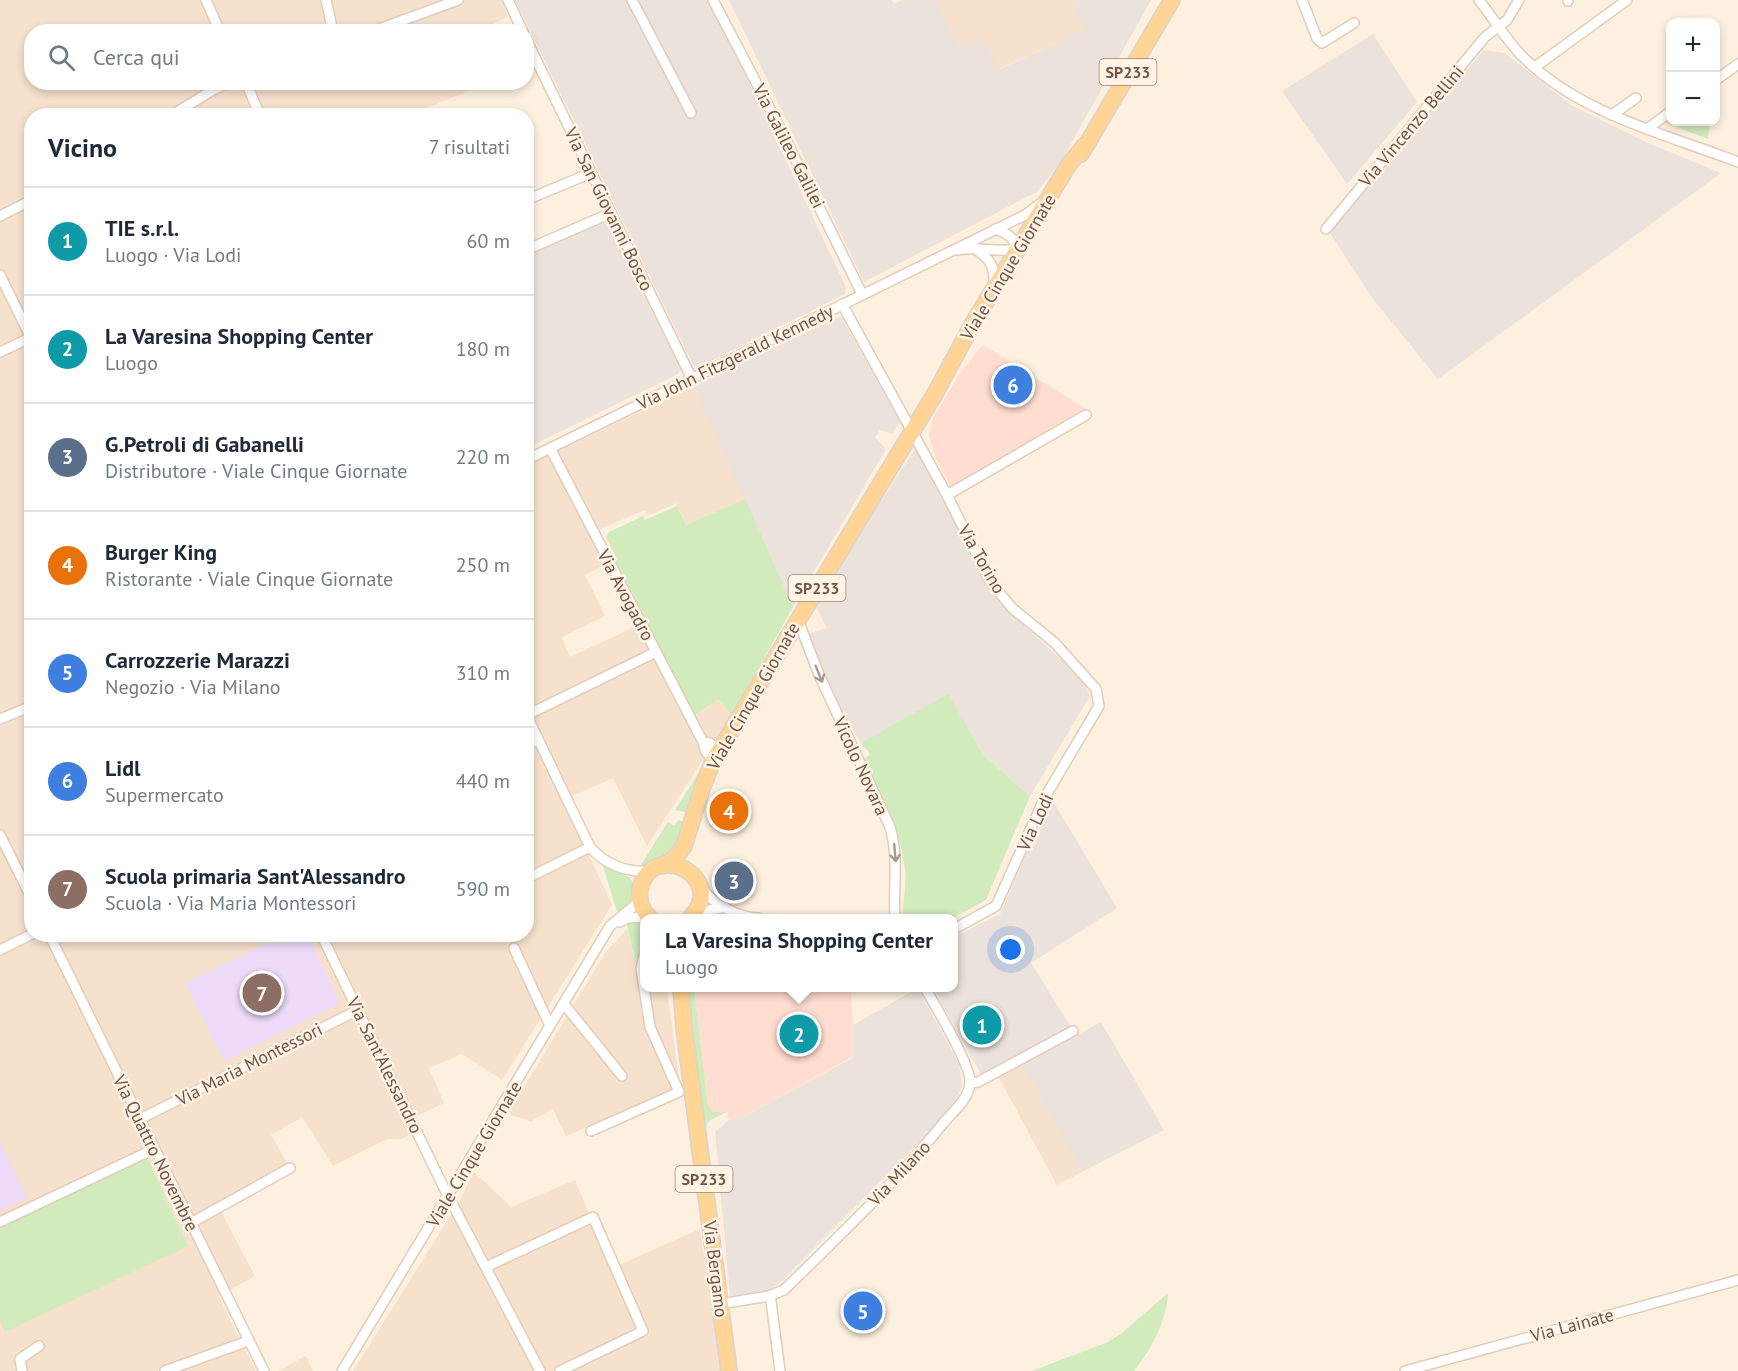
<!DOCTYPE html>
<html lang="it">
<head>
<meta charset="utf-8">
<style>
  body { margin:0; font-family:"PT Sans",sans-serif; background:#f2f2f3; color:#1f2937 }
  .controls { position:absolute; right:18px; top:18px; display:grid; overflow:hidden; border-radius:12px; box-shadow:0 3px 9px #0003 }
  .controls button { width:54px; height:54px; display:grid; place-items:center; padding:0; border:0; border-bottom:2px solid #e0e1e3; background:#fff; color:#1f2937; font:30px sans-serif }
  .you { position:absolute; left:1011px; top:950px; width:21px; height:21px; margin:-15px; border:4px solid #fff; border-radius:50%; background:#1a73e8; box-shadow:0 0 0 9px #1a73e833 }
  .badge { display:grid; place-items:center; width:39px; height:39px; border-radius:50%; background:#2563eb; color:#fff; font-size:20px; font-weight:700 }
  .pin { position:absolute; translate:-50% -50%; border:3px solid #fff; box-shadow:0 2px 6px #0006 }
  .popup { position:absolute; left:640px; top:914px; width:318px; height:78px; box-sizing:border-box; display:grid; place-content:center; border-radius:12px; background:#fff; filter:drop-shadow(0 2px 4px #0005); font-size:20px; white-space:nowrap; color:#747a83 }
  .popup b { font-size:22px; color:#1f2937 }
  .popup::after { content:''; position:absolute; left:50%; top:100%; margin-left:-12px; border:12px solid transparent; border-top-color:#fff }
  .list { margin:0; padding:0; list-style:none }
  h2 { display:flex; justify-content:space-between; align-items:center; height:78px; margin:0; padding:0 24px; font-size:26px }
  h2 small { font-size:20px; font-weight:400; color:#747a83 }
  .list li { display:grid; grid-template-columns:39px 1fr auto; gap:18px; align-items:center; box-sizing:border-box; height:108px; padding:0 24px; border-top:2px solid #e0e1e3 }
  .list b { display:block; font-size:22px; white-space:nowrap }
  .list p { margin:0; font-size:20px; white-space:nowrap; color:#747a83 }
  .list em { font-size:20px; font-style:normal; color:#747a83 }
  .icon { flex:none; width:33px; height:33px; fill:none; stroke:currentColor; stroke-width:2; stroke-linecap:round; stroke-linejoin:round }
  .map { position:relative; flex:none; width:1738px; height:1371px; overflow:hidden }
  .search { position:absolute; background:#fff; box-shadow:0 3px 9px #0003; left:24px; top:24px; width:510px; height:66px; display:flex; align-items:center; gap:15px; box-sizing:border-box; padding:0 21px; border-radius:24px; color:#747a83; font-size:22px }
  .panel { position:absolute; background:#fff; box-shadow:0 3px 9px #0003; left:24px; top:108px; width:510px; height:834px; border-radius:24px }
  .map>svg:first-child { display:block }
  .residential { fill:#f5e1cc }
  .commercial { fill:#ffddd1 }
  .industrial { fill:#ebe2db }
  .education { fill:#eddbf9 }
  .green { fill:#d1ebbc }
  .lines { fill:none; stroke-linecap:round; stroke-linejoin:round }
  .minor-casing { stroke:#e2ccba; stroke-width:12 }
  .primary-casing { stroke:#dbd3cf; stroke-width:18 }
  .minor { stroke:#fff; stroke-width:9 }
  .primary { stroke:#ffd494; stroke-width:15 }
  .oneway { stroke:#ac988f }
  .labels { text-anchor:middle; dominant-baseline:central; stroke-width:5; stroke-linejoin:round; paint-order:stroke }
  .shield { fill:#fff4e6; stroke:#9e8475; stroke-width:1.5 }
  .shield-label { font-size:16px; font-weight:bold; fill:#745445 }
  .street-label { font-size:18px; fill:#745445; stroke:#fff4e6 }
</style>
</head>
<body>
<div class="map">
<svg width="1738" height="1371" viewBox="0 0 1738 1371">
  <rect width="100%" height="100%" fill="#fef0de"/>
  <g class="residential">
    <path d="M0,0H503L508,17L477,31L32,32V82H480L481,86L409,115L32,116V934H526L527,466L693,386L745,499L686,525L676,503L648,516L645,510L591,533L607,564L585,575L605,616L562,637L570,657L647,621L695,715L718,699L732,715L647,846L613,778L564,800L612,905L502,1080L462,1054L429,1068L444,1103L407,1121L412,1134L402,1139H387L333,1166L302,1117L271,1135L288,1164L218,1206L255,1276L218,1296L256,1371H0Z"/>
    <path d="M935,0H1079L1073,10L1084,30L999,69L959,47Z"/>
    <path d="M627,929L636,966L641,968L644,988H667L680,1087L566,1136L553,1109L531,1121L508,1114L605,953Z"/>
    <path d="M1022,1065L1082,1172L1057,1185L998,1076Z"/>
    <path d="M474,1172L511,1207L575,1180L612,1268L700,1229L722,1371H353L459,1202Z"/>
    <path d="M306,1356L313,1371H279L305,1356Z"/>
  </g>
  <g class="commercial">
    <path d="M983,345L1085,408L966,479L950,486L936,459L929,435L933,418L960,373Z"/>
    <path d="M694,988H851L854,1056L743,1117L729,1120L727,1112H713L708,1105Z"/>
  </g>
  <g class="industrial">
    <path d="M515,0H710L846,287L845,294L695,369Z"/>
    <path d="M729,0H892L894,4L902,0H935L959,47L981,39L1000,69L1084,30L1073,10L1079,0H1151L1063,158L1038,191L864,282Z"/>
    <path d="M1373,34L1417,102L1347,184L1282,91Z"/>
    <path d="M1484,50L1505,53L1571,105L1648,143L1721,173L1438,379L1373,299L1328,230Z"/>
    <path d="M603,213L681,369L678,374L527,448V246Z"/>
    <path d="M841,316L900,422L892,433L880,430L875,437L886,449L793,607L693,386Z"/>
    <path d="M917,446L1000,604L1064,662L1083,682L1090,696L1030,796L983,755L948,695L861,743L828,687L808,634L827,628L814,603Z"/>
    <path d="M1051,798L1117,908L1031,963L1071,1027L981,1074L933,988H954V937L1000,914Z"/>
    <path d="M918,988L959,1064L962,1085L955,1106L781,1282L768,1291L730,1296L715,1132L729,1120L743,1117L854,1057L853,1025Z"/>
    <path d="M1101,1022L1164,1130L1082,1172L1022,1065Z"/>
  </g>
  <g class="education">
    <path d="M287,934L307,935L340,1003L224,1061L185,983Z"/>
    <path d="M0,1142L27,1198L0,1210Z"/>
  </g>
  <g class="green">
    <path d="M1670,117V122H1708L1710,124L1708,139L1663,122Z"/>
    <path d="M745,499L793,607L732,715L718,699L695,715L614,558L616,557L606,537L609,532L643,516L645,520L677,506L686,525Z"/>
    <path d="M948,694L983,755L1030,796L986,900L953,918H902C903,902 907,884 905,868C900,829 880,795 863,760L870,754L861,743Z"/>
    <path d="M706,761L689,813L675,810Z"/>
    <path d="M678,820L687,822L675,851L646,867L639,868L668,822L674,826Z"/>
    <path d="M602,863L630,878L633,882L635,886L633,902L620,913L617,911Z"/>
    <path d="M633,920L644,922V942L638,967L636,966L626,921Z"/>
    <path d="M688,988H694L708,1105L713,1112H727L709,1121L703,1133L688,1028Z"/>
    <path d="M146,1156L188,1246L5,1332L0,1321V1224Z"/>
    <path d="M1168,1293C1167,1320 1151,1350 1134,1371H1032L1108,1342L1122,1333Z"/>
  </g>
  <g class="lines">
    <defs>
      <g id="minor">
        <path d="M206,0L220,32"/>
        <path d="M326,0L333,32"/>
        <path d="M508,0L523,32"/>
        <path d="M632,0L691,113"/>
        <path d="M713,0L781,130L862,294"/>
        <path d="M1302,0L1317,38L1322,43L1354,23"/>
        <path d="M1479,0C1493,18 1505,38 1521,55C1579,114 1663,133 1738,162"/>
        <path d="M1568,0V1"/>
        <path d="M371,32L458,0"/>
        <path d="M526,39L692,379"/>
        <path d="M1535,67L1627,0"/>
        <path d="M1716,80L1738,64"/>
        <path d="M246,82L260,116"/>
        <path d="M1612,115L1636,98"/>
        <path d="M170,116L213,90L231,82"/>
        <path d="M1647,129L1670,112"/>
        <path d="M526,200L591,173"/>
        <path d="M0,216L32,200"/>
        <path d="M995,229C1007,233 1015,237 1017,251"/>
        <path d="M1326,229L1485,37L1507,20L1519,0"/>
        <path d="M974,248C990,259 995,265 994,285"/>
        <path d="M526,250L611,213"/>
        <path d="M957,250C978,246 998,253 1018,249"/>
        <path d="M0,275L32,340"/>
        <path d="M842,304L947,495L990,581L1012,608L1055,643L1096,689L1099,706L1045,797L996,906L954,929"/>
        <path d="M0,352L30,338"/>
        <path d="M550,448L703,742"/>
        <path d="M526,460L1025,215L1041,203"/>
        <path d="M947,495L1086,415"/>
        <path d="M798,620L820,677L890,827C899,858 893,887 895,918"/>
        <path d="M526,714L590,847C605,865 628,873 651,871"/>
        <path d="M527,715L656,652"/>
        <path d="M0,719L32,706"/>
        <path d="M526,745L538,740"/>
        <path d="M713,761L705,750L703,742L710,743L719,751"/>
        <path d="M0,835L32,899"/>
        <path d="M526,879L590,847"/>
        <path d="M702,888C713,904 739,918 759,918"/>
        <path d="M696,913L725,907"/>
        <path d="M620,922L627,918L648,917"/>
        <path d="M49,934L264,1371"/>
        <path d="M321,934L443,1186L540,1371"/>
        <path d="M514,948L550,1026"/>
        <path d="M0,950L32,934"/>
        <path d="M564,1004L622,1076"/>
        <path d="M970,1083L978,1082L1073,1031"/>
        <path d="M140,1119L358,1010"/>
        <path d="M591,1131L679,1092L650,1027L641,968L644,956"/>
        <path d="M0,1222L154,1149"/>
        <path d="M191,1223L290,1168"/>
        <path d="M486,1267L593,1217L643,1331L560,1371"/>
        <path d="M769,1296L771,1301L780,1371"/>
        <path d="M720,1304L769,1296L784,1290C840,1235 897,1181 946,1120C955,1110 970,1097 970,1082C971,1065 935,1005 925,988"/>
        <path d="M22,1371L20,1359L39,1346"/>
        <path d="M165,1371L248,1341"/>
        <path d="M342,1371L610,926L634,906L640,897"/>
        <path d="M1405,1371L1738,1280"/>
      </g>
      <g id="primary">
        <path d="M1081,154L1172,0"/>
        <path d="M662,866L674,859L684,846L703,786L713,761L936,392L972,325L1069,164L1085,145"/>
        <path d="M650,918C642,911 638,900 640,889C651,838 730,877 690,918"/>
        <path d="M681,988L684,1028L729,1371"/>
      </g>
    </defs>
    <use href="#minor" class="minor-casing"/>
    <use href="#primary" class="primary-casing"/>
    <use href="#minor" class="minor"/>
    <use href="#primary" class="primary"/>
  </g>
  <defs><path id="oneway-shaft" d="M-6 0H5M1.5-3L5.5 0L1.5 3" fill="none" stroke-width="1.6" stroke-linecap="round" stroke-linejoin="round" transform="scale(1.5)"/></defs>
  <g class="oneway">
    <use href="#oneway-shaft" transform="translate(819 674) rotate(68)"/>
    <use href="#oneway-shaft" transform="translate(895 853) rotate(85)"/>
  </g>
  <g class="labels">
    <g class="shield">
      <rect x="1099.5" y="59" width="57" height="26" rx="4.5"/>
      <rect x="788.5" y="575" width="57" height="26" rx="4.5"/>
      <rect x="675.5" y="1166" width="57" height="26" rx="4.5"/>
    </g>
    <g class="shield-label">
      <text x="1128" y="72">SP233</text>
      <text x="817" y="588">SP233</text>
      <text x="704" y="1179">SP233</text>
    </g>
    <g class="street-label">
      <text transform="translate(1411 126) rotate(-50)">Via Vincenzo Bellini</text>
      <text transform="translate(789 146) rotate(63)">Via Galileo Galilei</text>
      <text transform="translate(609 209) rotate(64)">Via San Giovanni Bosco</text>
      <text transform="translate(1008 267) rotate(-59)">Viale Cinque Giornate</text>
      <text transform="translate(735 357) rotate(-26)">Via John Fitzgerald Kennedy</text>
      <text transform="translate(982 559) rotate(60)">Via Torino</text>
      <text transform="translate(626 595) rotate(62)">Via Avogadro</text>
      <text transform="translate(753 696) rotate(-60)">Viale Cinque Giornate</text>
      <text transform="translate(861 766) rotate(65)">Vicolo Novara</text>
      <text transform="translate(1035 822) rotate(-65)">Via Lodi</text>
      <text transform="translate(249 1064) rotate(-27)">Via Maria Montessori</text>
      <text transform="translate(385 1065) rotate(64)">Via Sant'Alessandro</text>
      <text transform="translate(156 1153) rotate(64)">Via Quattro Novembre</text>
      <text transform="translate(474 1154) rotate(-59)">Viale Cinque Giornate</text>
      <text transform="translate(899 1173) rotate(-47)">Via Milano</text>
      <text transform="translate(716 1269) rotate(83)">Via Bergamo</text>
      <text transform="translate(1572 1325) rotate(-15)">Via Lainate</text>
    </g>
  </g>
</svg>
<div class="controls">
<button>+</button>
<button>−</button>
</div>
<div class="you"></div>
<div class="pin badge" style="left:982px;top:1025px;background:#0f9aa8">1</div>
<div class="pin badge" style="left:799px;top:1034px;background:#0f9aa8">2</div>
<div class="popup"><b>La Varesina Shopping Center</b>Luogo</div>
<div class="pin badge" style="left:734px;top:881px;background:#5c6f8a">3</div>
<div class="pin badge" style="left:729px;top:811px;background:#e8710a">4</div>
<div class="pin badge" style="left:863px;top:1311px;background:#3f7fe0">5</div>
<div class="pin badge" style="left:1013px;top:385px;background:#3f7fe0">6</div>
<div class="pin badge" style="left:262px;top:993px;background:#8d6e63">7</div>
<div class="search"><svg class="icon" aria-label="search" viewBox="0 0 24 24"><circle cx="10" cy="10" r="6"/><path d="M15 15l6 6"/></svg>Cerca qui</div>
<section class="panel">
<h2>Vicino<small>7 risultati</small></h2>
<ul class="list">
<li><span class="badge" style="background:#0f9aa8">1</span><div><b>TIE s.r.l.</b><p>Luogo · Via Lodi</p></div><em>60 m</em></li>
<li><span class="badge" style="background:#0f9aa8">2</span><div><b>La Varesina Shopping Center</b><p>Luogo</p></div><em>180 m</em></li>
<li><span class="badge" style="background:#5c6f8a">3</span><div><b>G.Petroli di Gabanelli</b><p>Distributore · Viale Cinque Giornate</p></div><em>220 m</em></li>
<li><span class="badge" style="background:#e8710a">4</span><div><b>Burger King</b><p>Ristorante · Viale Cinque Giornate</p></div><em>250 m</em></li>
<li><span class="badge" style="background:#3f7fe0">5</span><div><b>Carrozzerie Marazzi</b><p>Negozio · Via Milano</p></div><em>310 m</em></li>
<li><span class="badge" style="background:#3f7fe0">6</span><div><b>Lidl</b><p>Supermercato</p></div><em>440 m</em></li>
<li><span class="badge" style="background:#8d6e63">7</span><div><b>Scuola primaria Sant'Alessandro</b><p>Scuola · Via Maria Montessori</p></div><em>590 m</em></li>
</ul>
</section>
</div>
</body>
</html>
